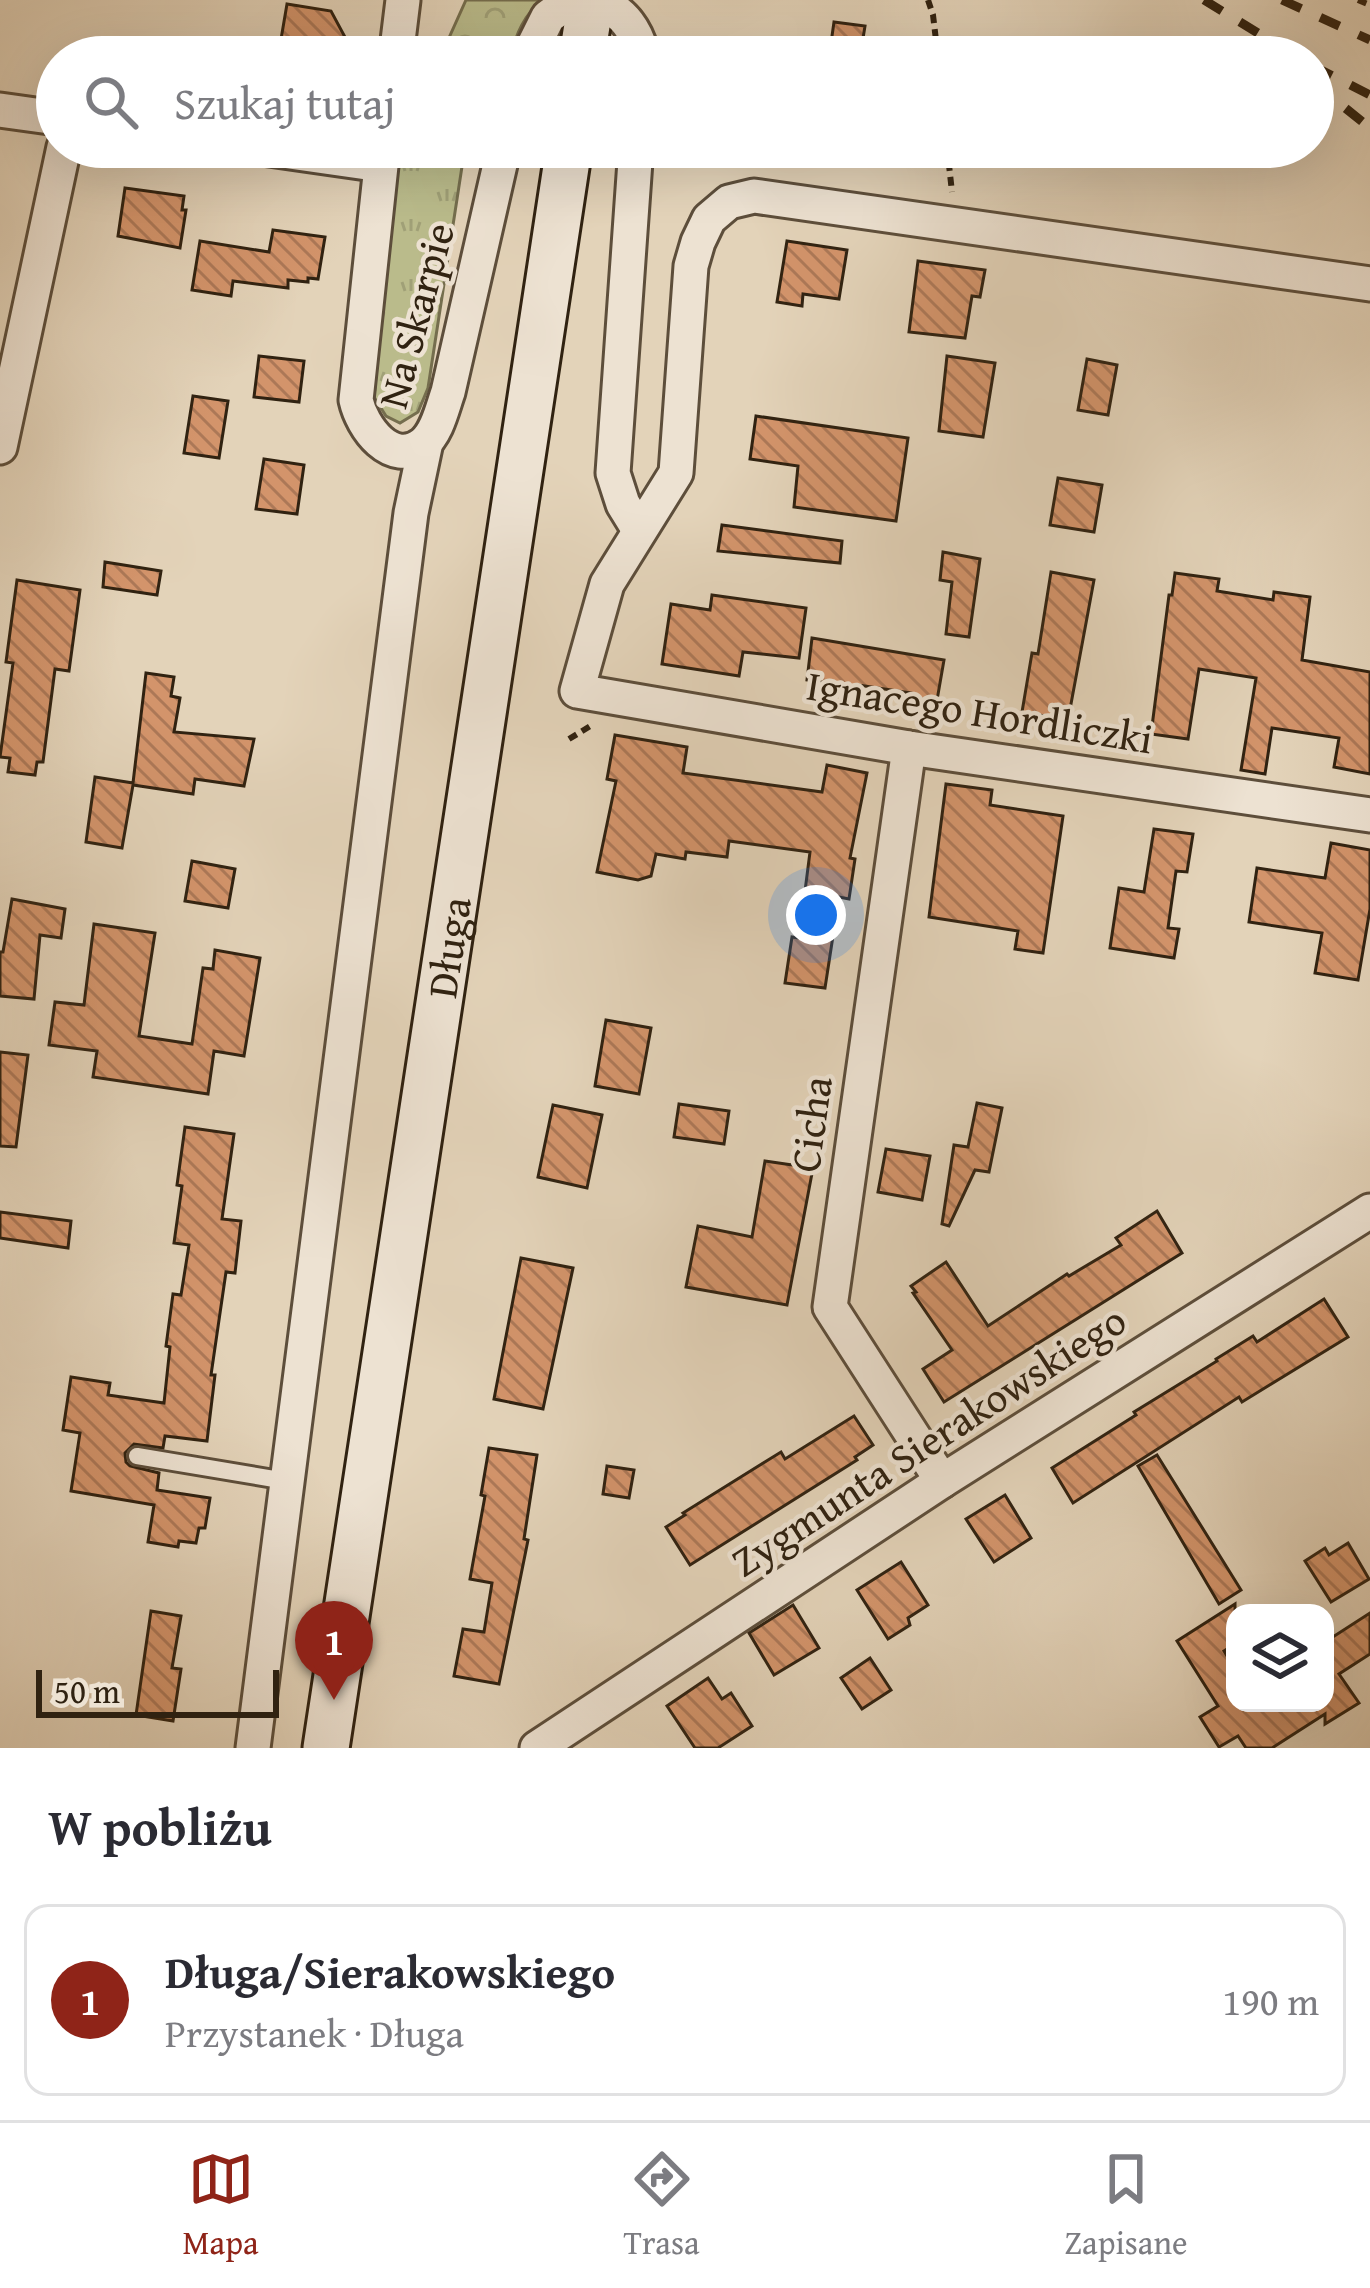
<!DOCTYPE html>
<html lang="pl">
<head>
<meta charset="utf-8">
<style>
  body { margin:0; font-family:"Gentium Book Plus",serif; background:#f7f7f7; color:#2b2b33 }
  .controls { position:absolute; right:36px; bottom:36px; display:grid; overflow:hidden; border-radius:24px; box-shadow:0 12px 48px #0002 }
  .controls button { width:108px; height:108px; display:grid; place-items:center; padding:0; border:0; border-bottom:3px solid #e1e1e2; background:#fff; color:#2b2b33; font:60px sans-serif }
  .scale { position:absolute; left:36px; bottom:30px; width:243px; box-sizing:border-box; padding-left:12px; border:6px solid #302211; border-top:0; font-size:33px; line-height:42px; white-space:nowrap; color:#302211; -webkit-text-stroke:9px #ede2d2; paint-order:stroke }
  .you { position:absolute; left:816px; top:915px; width:42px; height:42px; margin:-30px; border:9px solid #fff; border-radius:50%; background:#1a73e8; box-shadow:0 0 0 18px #1a73e833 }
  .badge { display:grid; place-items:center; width:78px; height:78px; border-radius:50%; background:#8f2418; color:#fff; font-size:39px; font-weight:700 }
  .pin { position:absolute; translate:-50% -99px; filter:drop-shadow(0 3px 6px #0008) }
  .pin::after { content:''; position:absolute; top:63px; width:42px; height:36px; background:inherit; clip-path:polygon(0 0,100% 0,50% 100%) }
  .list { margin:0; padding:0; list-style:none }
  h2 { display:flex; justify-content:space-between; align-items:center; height:156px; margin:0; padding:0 48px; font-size:51px }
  h2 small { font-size:39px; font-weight:400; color:#7c7c81 }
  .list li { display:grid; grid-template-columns:78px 1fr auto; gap:36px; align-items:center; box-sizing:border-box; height:192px; margin:0 24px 24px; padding:0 24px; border:3px solid #e1e1e2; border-radius:24px }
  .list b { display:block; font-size:45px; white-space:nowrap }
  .list p { margin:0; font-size:39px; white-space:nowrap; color:#7c7c81 }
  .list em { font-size:39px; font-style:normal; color:#7c7c81 }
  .icon { flex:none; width:66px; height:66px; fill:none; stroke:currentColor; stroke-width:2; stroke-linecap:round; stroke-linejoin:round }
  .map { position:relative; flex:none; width:1370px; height:1748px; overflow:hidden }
  .search { position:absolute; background:#fff; box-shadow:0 12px 48px #0002; left:36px; right:36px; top:36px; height:132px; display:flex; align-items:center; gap:30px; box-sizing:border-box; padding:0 42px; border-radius:66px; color:#7c7c81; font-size:45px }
  .sheet { height:372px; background:#fff }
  nav { display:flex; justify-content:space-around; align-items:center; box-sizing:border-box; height:168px; border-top:3px solid #e1e1e2; background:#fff; font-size:33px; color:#7c7c81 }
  nav a { display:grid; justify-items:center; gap:6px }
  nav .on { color:#8f2418 }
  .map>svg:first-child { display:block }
  .grass { fill:url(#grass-tufts); stroke:#756e4e; stroke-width:3 }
  .forest { fill:url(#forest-crowns); stroke:#756e4e; stroke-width:3 }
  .building { fill:url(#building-back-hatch); stroke:#302211; stroke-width:3 }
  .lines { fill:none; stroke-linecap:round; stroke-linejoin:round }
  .service-casing { stroke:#5d4e3b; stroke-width:22 }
  .minor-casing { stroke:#5d4e3b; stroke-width:39 }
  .secondary-casing { stroke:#302211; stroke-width:51 }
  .path { stroke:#302211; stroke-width:6; stroke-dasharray:9 6; stroke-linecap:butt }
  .service { stroke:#ede2d2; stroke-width:16 }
  .minor { stroke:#ede2d2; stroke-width:33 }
  .secondary { stroke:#ede2d2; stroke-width:45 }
  .rail { stroke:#302211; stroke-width:9; stroke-dasharray:21 21; stroke-linecap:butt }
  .labels { text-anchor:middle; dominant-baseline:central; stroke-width:9; stroke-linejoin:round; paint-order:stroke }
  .street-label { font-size:42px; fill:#302211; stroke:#ede2d2 }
</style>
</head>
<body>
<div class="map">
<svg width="1370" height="1748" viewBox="0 0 1370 1748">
  <defs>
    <pattern id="grass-tufts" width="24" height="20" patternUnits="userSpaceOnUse" patternTransform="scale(3)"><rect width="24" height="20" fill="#babb8b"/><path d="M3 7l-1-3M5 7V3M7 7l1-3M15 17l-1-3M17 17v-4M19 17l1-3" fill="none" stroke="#a0a077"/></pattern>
    <pattern id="forest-crowns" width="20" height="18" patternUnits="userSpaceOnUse" patternTransform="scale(3)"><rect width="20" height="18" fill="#babb8b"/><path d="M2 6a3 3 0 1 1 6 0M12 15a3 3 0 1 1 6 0" fill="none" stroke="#a0a077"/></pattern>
    <pattern id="building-back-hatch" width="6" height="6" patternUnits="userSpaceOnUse" patternTransform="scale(3)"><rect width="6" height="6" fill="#d3946b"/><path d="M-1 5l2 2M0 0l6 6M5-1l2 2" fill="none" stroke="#ac7857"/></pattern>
  </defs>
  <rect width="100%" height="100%" fill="#e3d3b9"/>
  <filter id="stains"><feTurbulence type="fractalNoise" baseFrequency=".00167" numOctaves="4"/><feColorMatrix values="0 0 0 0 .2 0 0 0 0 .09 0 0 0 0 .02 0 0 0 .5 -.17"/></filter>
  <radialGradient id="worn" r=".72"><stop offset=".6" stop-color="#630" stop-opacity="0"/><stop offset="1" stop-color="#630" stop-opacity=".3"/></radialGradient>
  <path class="grass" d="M398,147H465L428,388L418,412L400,423L386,416L374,397Z"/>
  <path class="forest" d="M466,0H544C524,13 516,35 510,57H448V40Z"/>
  <g class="building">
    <path d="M287,4L331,11L346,39L343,57H314L279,51Z"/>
    <path d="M834,22L865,26L860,57H829Z"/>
    <path d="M125,188L184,196L182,210H186L180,248L118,236Z"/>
    <path d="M273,230L325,237L318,279L308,278V282L288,280V288L233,281L231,296L192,290L200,241L269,252Z"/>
    <path d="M787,241L847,250L839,299L803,294L802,306L777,302Z"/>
    <path d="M918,261L985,270L980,297L972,296L965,338L909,332Z"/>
    <path d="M259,356L304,361L299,402L254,397Z"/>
    <path d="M947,356L995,363L983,437L939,431Z"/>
    <path d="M1087,359L1117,365L1108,415L1078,410Z"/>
    <path d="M193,396L228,401L219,458L184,453Z"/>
    <path d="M756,416L908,438L896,521L794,507L798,466L750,459Z"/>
    <path d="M264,459L304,465L297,514L256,509Z"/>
    <path d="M1058,478L1102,485L1094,532L1050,525Z"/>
    <path d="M722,525L842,541L840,563L718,551Z"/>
    <path d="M943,552L980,559L969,637L946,634L952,582L940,580Z"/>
    <path d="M105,562L161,571L157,595L103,587Z"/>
    <path d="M1051,572L1094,580L1068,720L1022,712L1032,653L1038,654Z"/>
    <path d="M1175,573L1219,579L1217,591L1273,600L1274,592L1310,597L1302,660L1370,672V774L1334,767L1339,738L1272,728L1265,774L1241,770L1256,678L1199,669L1188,739L1151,734L1169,595H1172Z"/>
    <path d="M17,580L80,590L69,671L55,669L43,762H37L35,775L8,772L10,758L0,757L13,663L6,662Z"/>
    <path d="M712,595L806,608L799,658L743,652L739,676L662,664L671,604L710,610Z"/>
    <path d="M812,638L944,660L936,706L910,702L911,693L858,685L857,693L830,689L831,683L807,680Z"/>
    <path d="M146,673L174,677L171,696L180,698L174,732L254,739L244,786L195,779L193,794L133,785L122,848L86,842L95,777L133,783Z"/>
    <path d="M615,735L687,747L683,773L822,792L827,765L867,773L850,858L855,859L849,899L839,897L825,988L785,983L792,937L799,938L810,852L729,841L727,857L686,852L685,859L656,854L651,876L638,880L597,872L616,781L607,779Z"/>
    <path d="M946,784L992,790L990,805L1063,816L1043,953L1015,949L1018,931L929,917Z"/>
    <path d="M1154,829L1193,834L1187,872L1176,871L1168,928L1179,929L1174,958L1110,948L1119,888L1144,892Z"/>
    <path d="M1331,843L1370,850V909L1358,980L1315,973L1322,933L1249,922L1257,868L1325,878Z"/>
    <path d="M192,861L235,869L228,908L185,901Z"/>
    <path d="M12,899L65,909L61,938L40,935L34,999L0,996V952H3Z"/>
    <path d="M94,924L155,933L139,1036L192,1044L203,968L213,969L215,950L260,958L244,1056L214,1051L208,1094L93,1077L97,1051L49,1045L55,1002L84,1005Z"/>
    <path d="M606,1020L651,1028L639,1094L595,1086Z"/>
    <path d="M0,1052L28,1055L16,1147L0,1146Z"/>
    <path d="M977,1103L1002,1108L989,1172L975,1170L949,1226L942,1224L954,1145L968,1147Z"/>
    <path d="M679,1104L729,1111L724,1144L674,1137Z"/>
    <path d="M553,1105L602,1115L587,1188L538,1177Z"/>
    <path d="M185,1127L234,1134L222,1219L241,1221L235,1273L226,1272L211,1375H215L207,1441L165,1436L163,1448L134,1444L125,1453L126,1462L130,1466L159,1473L157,1490L210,1498L205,1528H199L196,1543L179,1541L178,1547L148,1542L154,1505L71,1491L80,1433L63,1430L71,1377L110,1383L108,1395L164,1403L170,1347L166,1346L173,1294L181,1295L189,1245L174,1243L182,1186L177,1185Z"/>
    <path d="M886,1149L930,1156L922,1200L878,1192Z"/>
    <path d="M765,1161L813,1168L787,1305L686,1287L698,1226L752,1237Z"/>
    <path d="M1157,1211L1182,1253L944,1402L923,1369L952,1350L913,1293L916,1292L911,1286L946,1262L988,1326L1067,1274L1069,1276L1121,1245L1116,1238Z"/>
    <path d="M0,1212L71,1221L68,1248L0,1238Z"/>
    <path d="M521,1258L573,1268L543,1409L494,1399Z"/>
    <path d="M1324,1299L1348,1337L1242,1402L1239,1397L1073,1503L1052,1468L1136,1415L1134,1412L1217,1361L1216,1359L1253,1336L1257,1342Z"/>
    <path d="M854,1416L873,1445L855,1457L857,1460L690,1565L666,1527L685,1515L683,1513L781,1452L785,1459Z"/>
    <path d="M489,1448L537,1455L524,1539L528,1540L499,1684L454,1676L463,1629L484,1632L492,1583L470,1579L485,1496L481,1495Z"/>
    <path d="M1157,1455L1241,1590L1219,1604L1138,1466Z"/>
    <path d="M607,1466L634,1470L629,1498L603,1494Z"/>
    <path d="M1005,1495L1031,1538L994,1562L966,1519Z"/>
    <path d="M1348,1543L1369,1579L1331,1602L1305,1561L1325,1548L1329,1555Z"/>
    <path d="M901,1562L928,1605L908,1618L910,1625L888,1639L857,1590Z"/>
    <path d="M1235,1604V1644L1224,1651L1235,1669V1703H1325V1642L1370,1613V1654L1339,1674L1359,1703L1325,1724V1714L1272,1748H1246L1238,1736L1219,1747L1200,1717L1218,1706L1177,1641Z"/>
    <path d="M793,1605L819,1648L774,1675L749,1633Z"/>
    <path d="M151,1611L181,1616L172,1668L181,1669L173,1721L136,1715Z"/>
    <path d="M870,1658L891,1690L862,1709L841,1678Z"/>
    <path d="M708,1678L722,1699L731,1693L752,1726L718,1748H695L667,1706Z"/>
  </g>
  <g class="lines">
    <defs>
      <path id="service" d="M137,1456L286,1481"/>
      <g id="minor">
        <path d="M396,57L403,0"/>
        <path d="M528,57L548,17L571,0C582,2 600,3 610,8C628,17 640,39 642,57"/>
        <path d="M0,110L57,118"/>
        <path d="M256,147L381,165"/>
        <path d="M383,147L356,400C362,427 391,468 423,444C437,433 442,409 448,392L504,147"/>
        <path d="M636,147L613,473L623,504L639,530"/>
        <path d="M1370,284L754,196L729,202L709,219L698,242L691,266L676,473L607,584L577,691L909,748L1370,815"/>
        <path d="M0,447L64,147"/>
        <path d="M909,748L830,1307L942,1481"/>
        <path d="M253,1748L411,513L426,442"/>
        <path d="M537,1748L942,1481L1370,1211"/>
      </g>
      <g id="secondary">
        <path d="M582,57L591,0"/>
        <path id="s1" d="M326,1748L569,147"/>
      </g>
    </defs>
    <use href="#service" class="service-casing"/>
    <use href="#minor" class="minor-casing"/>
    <use href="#secondary" class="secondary-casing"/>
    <g class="path">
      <path d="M928,0L933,15L938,57"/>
      <path d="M1358,0L1370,5"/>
      <path d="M947,147L952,192"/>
      <path d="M569,739L592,725"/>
    </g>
    <use href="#service" class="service"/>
    <use href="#minor" class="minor"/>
    <use href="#secondary" class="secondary"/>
    <g class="rail">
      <path d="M1204,0L1297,57"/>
      <path d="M1282,0L1370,40"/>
      <path d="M1313,66L1370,95"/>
      <path d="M1313,82L1370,128"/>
    </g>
  </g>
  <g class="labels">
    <g class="street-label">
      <text transform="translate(415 315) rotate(-75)">Na Skarpie</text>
      <text transform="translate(980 711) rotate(9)">Ignacego Hordliczki</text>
      <text stroke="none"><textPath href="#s1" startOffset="810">Długa</textPath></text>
      <text transform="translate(810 1124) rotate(-82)">Cicha</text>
      <text transform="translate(928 1440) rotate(-33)">Zygmunta Sierakowskiego</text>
    </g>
  </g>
  <rect width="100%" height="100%" filter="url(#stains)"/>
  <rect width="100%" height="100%" fill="url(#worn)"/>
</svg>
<div class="controls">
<button><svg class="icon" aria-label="layers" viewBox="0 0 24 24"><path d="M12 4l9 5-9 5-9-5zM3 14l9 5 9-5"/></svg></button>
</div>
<div class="scale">50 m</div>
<div class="you"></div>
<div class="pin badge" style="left:334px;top:1700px">1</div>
<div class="search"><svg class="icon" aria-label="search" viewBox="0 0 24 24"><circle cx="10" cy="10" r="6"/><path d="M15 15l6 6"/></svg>Szukaj tutaj</div>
</div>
<section class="sheet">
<h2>W pobliżu<small></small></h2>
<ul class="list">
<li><span class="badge">1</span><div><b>Długa/Sierakowskiego</b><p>Przystanek · Długa</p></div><em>190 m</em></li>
</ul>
</section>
<nav>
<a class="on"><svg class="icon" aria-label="map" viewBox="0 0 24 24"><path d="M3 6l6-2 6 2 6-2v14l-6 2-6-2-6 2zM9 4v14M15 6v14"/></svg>Mapa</a>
<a><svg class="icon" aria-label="directions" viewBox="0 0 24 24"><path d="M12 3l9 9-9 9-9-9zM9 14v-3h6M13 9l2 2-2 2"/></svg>Trasa</a>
<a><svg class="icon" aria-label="saved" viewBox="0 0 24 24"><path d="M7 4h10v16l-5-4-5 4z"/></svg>Zapisane</a>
</nav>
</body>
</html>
